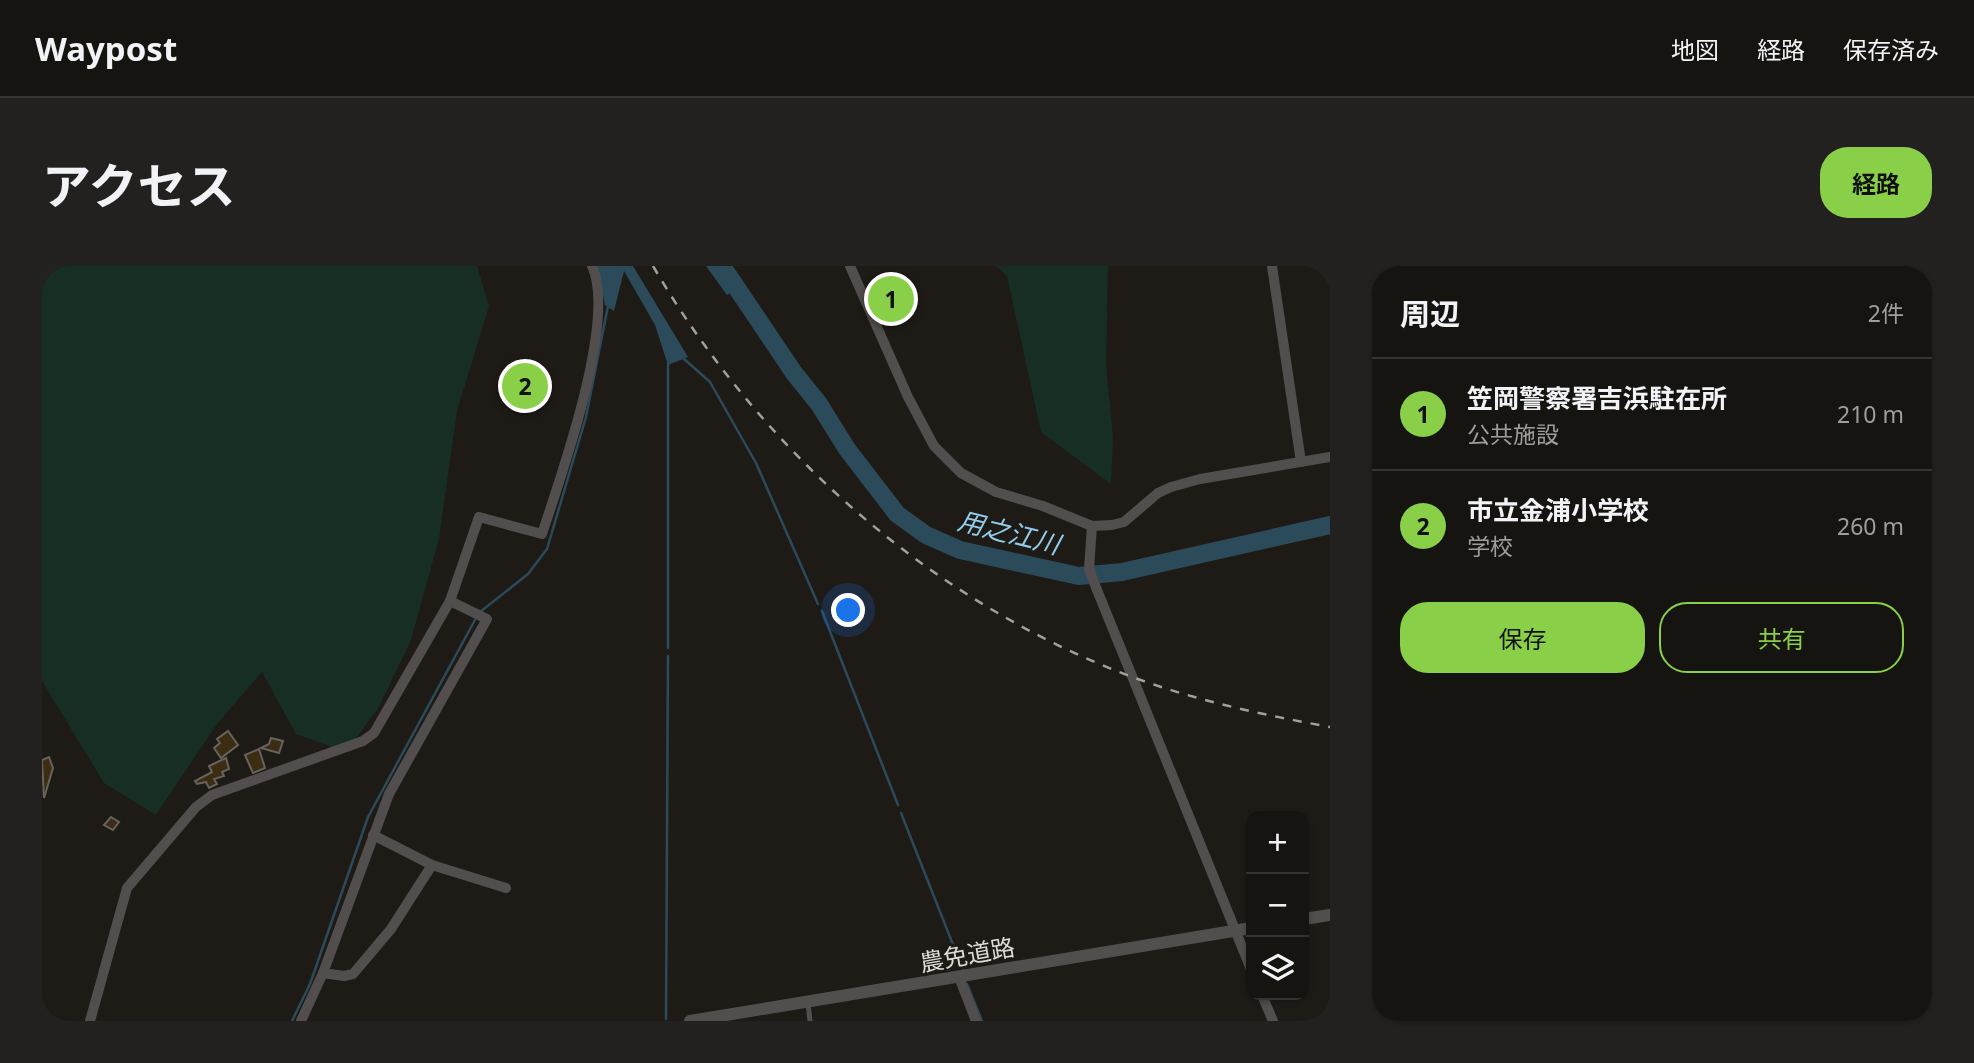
<!DOCTYPE html>
<html lang="ja">
<head>
<meta charset="utf-8">
<style>
  body { margin:0; font-family:"Noto Sans","Noto Sans JP",sans-serif; background:#23211f; color:#f1f3f6 }
  .controls { position:absolute; right:21px; bottom:21px; display:grid; overflow:hidden; border-radius:14px; box-shadow:0 2px 5px #0004 }
  .controls button { width:63px; height:63px; display:grid; place-items:center; padding:0; border:0; border-bottom:2px solid #353331; background:#161411; color:#f1f3f6; font:35px sans-serif }
  .you { position:absolute; left:807px; top:345px; width:24px; height:24px; margin:-18px; border:5px solid #fff; border-radius:50%; background:#1a73e8; box-shadow:0 0 0 10px #1a73e833 }
  .badge { display:grid; place-items:center; width:46px; height:46px; border-radius:50%; background:#89cf48; color:#111; font-size:23px; font-weight:700 }
  .pin { position:absolute; translate:-50% -50%; border:4px solid #fff; box-shadow:0 2px 7px #0006 }
  .list { margin:0; padding:0; list-style:none }
  h2 { display:flex; justify-content:space-between; align-items:center; height:91px; margin:0; padding:0 28px; font-size:30px }
  h2 small { font-size:23px; font-weight:400; color:#9e9e9f }
  .list li { display:grid; grid-template-columns:46px 1fr auto; gap:21px; align-items:center; box-sizing:border-box; height:112px; padding:0 28px; border-top:2px solid #353331 }
  .list b { display:block; font-size:26px; white-space:nowrap }
  .list p { margin:0; font-size:23px; white-space:nowrap; color:#9e9e9f }
  .list em { font-size:23px; font-style:normal; color:#9e9e9f }
  .actions { display:flex; gap:14px; padding:21px 28px }
  .actions a { flex:1; padding:16px 0; border:2px solid #89cf48; border-radius:28px; text-align:center; font-size:24px; color:#89cf48 }
  .actions .main { background:#89cf48; color:#111 }
  .icon { flex:none; width:38px; height:38px; fill:none; stroke:currentColor; stroke-width:2; stroke-linecap:round; stroke-linejoin:round }
  .map { position:relative; flex:none; width:1288px; height:755px; overflow:hidden; border-radius:28px }
  header { display:flex; align-items:center; gap:42px; box-sizing:border-box; height:98px; padding:0 35px; background:#161411; border-bottom:2px solid #353331 }
  header strong { font-size:33px }
  nav { display:flex; gap:38px; margin-inline-start:auto; font-size:24px }
  .intro { display:flex; align-items:center; justify-content:space-between; box-sizing:border-box; height:168px; padding:0 42px }
  h1 { margin:0; font-size:49px }
  .button { padding:18px 32px; border-radius:28px; background:#89cf48; color:#111; font-size:24px; font-weight:700 }
  main { display:flex; gap:42px; padding:0 42px }
  aside { flex:1; background:#161411; border-radius:28px; box-shadow:0 2px 5px #0004 }
  .map>svg:first-child { display:block }
  .green { fill:#162e23 }
  .water { fill:#2b4a5a }
  .lines { fill:none; stroke-linecap:round; stroke-linejoin:round }
  .stream { stroke:#2b4a5a; stroke-width:2.5 }
  .river { stroke:#2b4a5a; stroke-width:18 }
  .building { fill:#3c2c12; stroke:#66625d; stroke-width:2 }
  .service { stroke:#514e4d; stroke-width:5 }
  .minor { stroke:#514e4d; stroke-width:10 }
  .tertiary { stroke:#514e4d; stroke-width:12 }
  .rail { stroke:#a2a09c; stroke-width:2.5; stroke-dasharray:9 9; stroke-linecap:butt }
  .labels { text-anchor:middle; dominant-baseline:central; stroke-width:6; stroke-linejoin:round; paint-order:stroke }
  .street-label { font-size:24px; fill:#dddbd8; stroke:#1e1b17 }
  .water-label { font-size:26px; font-style:italic; fill:#91ccec; stroke:#1e1b17 }
</style>
</head>
<body>
<header>
<strong>Waypost</strong>
<nav><a>地図</a><a>経路</a><a>保存済み</a></nav>
</header>
<div class="intro"><h1>アクセス</h1><a class="button">経路</a></div>
<main>
<div class="map">
<svg width="1288" height="755" viewBox="0 0 1288 755">
  <rect width="100%" height="100%" fill="#1e1b17"/>
  <g class="green">
    <path d="M0,0H435L447,40L415,145L397,273L369,374L337,441L304,486L254,468L220,406L175,458L114,549L62,517L0,415Z"/>
    <path d="M954,0H1066L1064,100L1071,171L1069,218L999,166L965,10Z"/>
  </g>
  <g class="water">
    <path d="M555,0H591L646,91L626,99L613,59L582,5L572,45L563,39Z"/>
    <path d="M664,0H689L701,19L685,29Z"/>
  </g>
  <g class="lines">
    <g class="stream">
      <path d="M641,92L668,116L714,197L776,338"/>
      <path d="M626,96V382"/>
      <path d="M780,345L856,539"/>
      <path d="M438,346L486,308L505,283L544,151L566,40"/>
      <path d="M859,547L921,704"/>
      <path d="M925,718L940,755"/>
      <path d="M624,753L626,390"/>
      <path d="M250,755L268,718L326,551L434,352"/>
    </g>
    <path class="river" d="M680,0L752,107L777,138L805,183L855,248L884,269L918,284L1037,310L1080,306L1288,259"/>
  </g>
  <g class="building">
    <path d="M854,25L859,34L846,41L841,32Z"/>
    <path d="M186,465L196,479L179,492L172,482L178,477L175,473Z"/>
    <path d="M229,472L241,475L237,487L219,482L227,478Z"/>
    <path d="M217,483L223,502L211,507L203,489Z"/>
    <path d="M7,491L11,502L2,532L0,494Z"/>
    <path d="M184,492L187,503L180,506L182,510L172,513L175,518L167,522L164,516L155,518L153,515L170,506L167,500Z"/>
    <path d="M69,551L77,556L71,564L62,559Z"/>
  </g>
  <g class="lines">
    <path class="service" d="M766,737L768,755"/>
    <g class="minor">
      <path d="M808,0L866,131L892,180L919,207L954,226L1001,240L1050,260L1070,259L1082,256L1116,227L1129,221L1158,213L1288,191"/>
      <path d="M1230,0L1259,196"/>
      <path d="M1050,260L1047,303L1053,319L1209,703"/>
      <path d="M331,569L390,599L464,622"/>
      <path d="M281,707L302,710L311,708L349,663L390,599"/>
      <path d="M917,711L934,755"/>
      <path d="M1220,729L1231,755"/>
      <path d="M48,755L85,622L154,541L170,529L321,475L332,467L408,335L437,251L500,268C519,210 575,54 550,0"/>
      <path d="M259,755L281,707L347,528L445,353L408,335"/>
    </g>
    <g class="tertiary">
      <path d="M1262,653L1288,649"/>
      <path d="M648,755L1209,662"/>
    </g>
    <path class="rail" d="M611,0C719,185 890,337 1093,412C1156,435 1222,449 1288,461"/>
  </g>
  <g class="labels">
    <g class="street-label">
      <text transform="translate(925 688) rotate(-10)">農免道路</text>
    </g>
    <g class="water-label">
      <text transform="translate(967 266) rotate(14)">用之江川</text>
    </g>
  </g>
</svg>
<div class="controls">
<button>+</button>
<button>−</button>
<button><svg class="icon" aria-label="layers" viewBox="0 0 24 24"><path d="M12 4l9 5-9 5-9-5zM3 14l9 5 9-5"/></svg></button>
</div>
<div class="you"></div>
<div class="pin badge" style="left:849px;top:33px">1</div>
<div class="pin badge" style="left:483px;top:120px">2</div>
</div>
<aside>
<h2>周辺<small>2件</small></h2>
<ul class="list">
<li><span class="badge">1</span><div><b>笠岡警察署吉浜駐在所</b><p>公共施設</p></div><em>210 m</em></li>
<li><span class="badge">2</span><div><b>市立金浦小学校</b><p>学校</p></div><em>260 m</em></li>
</ul>
<div class="actions"><a class="main">保存</a><a>共有</a></div>
</aside>
</main>
</body>
</html>
